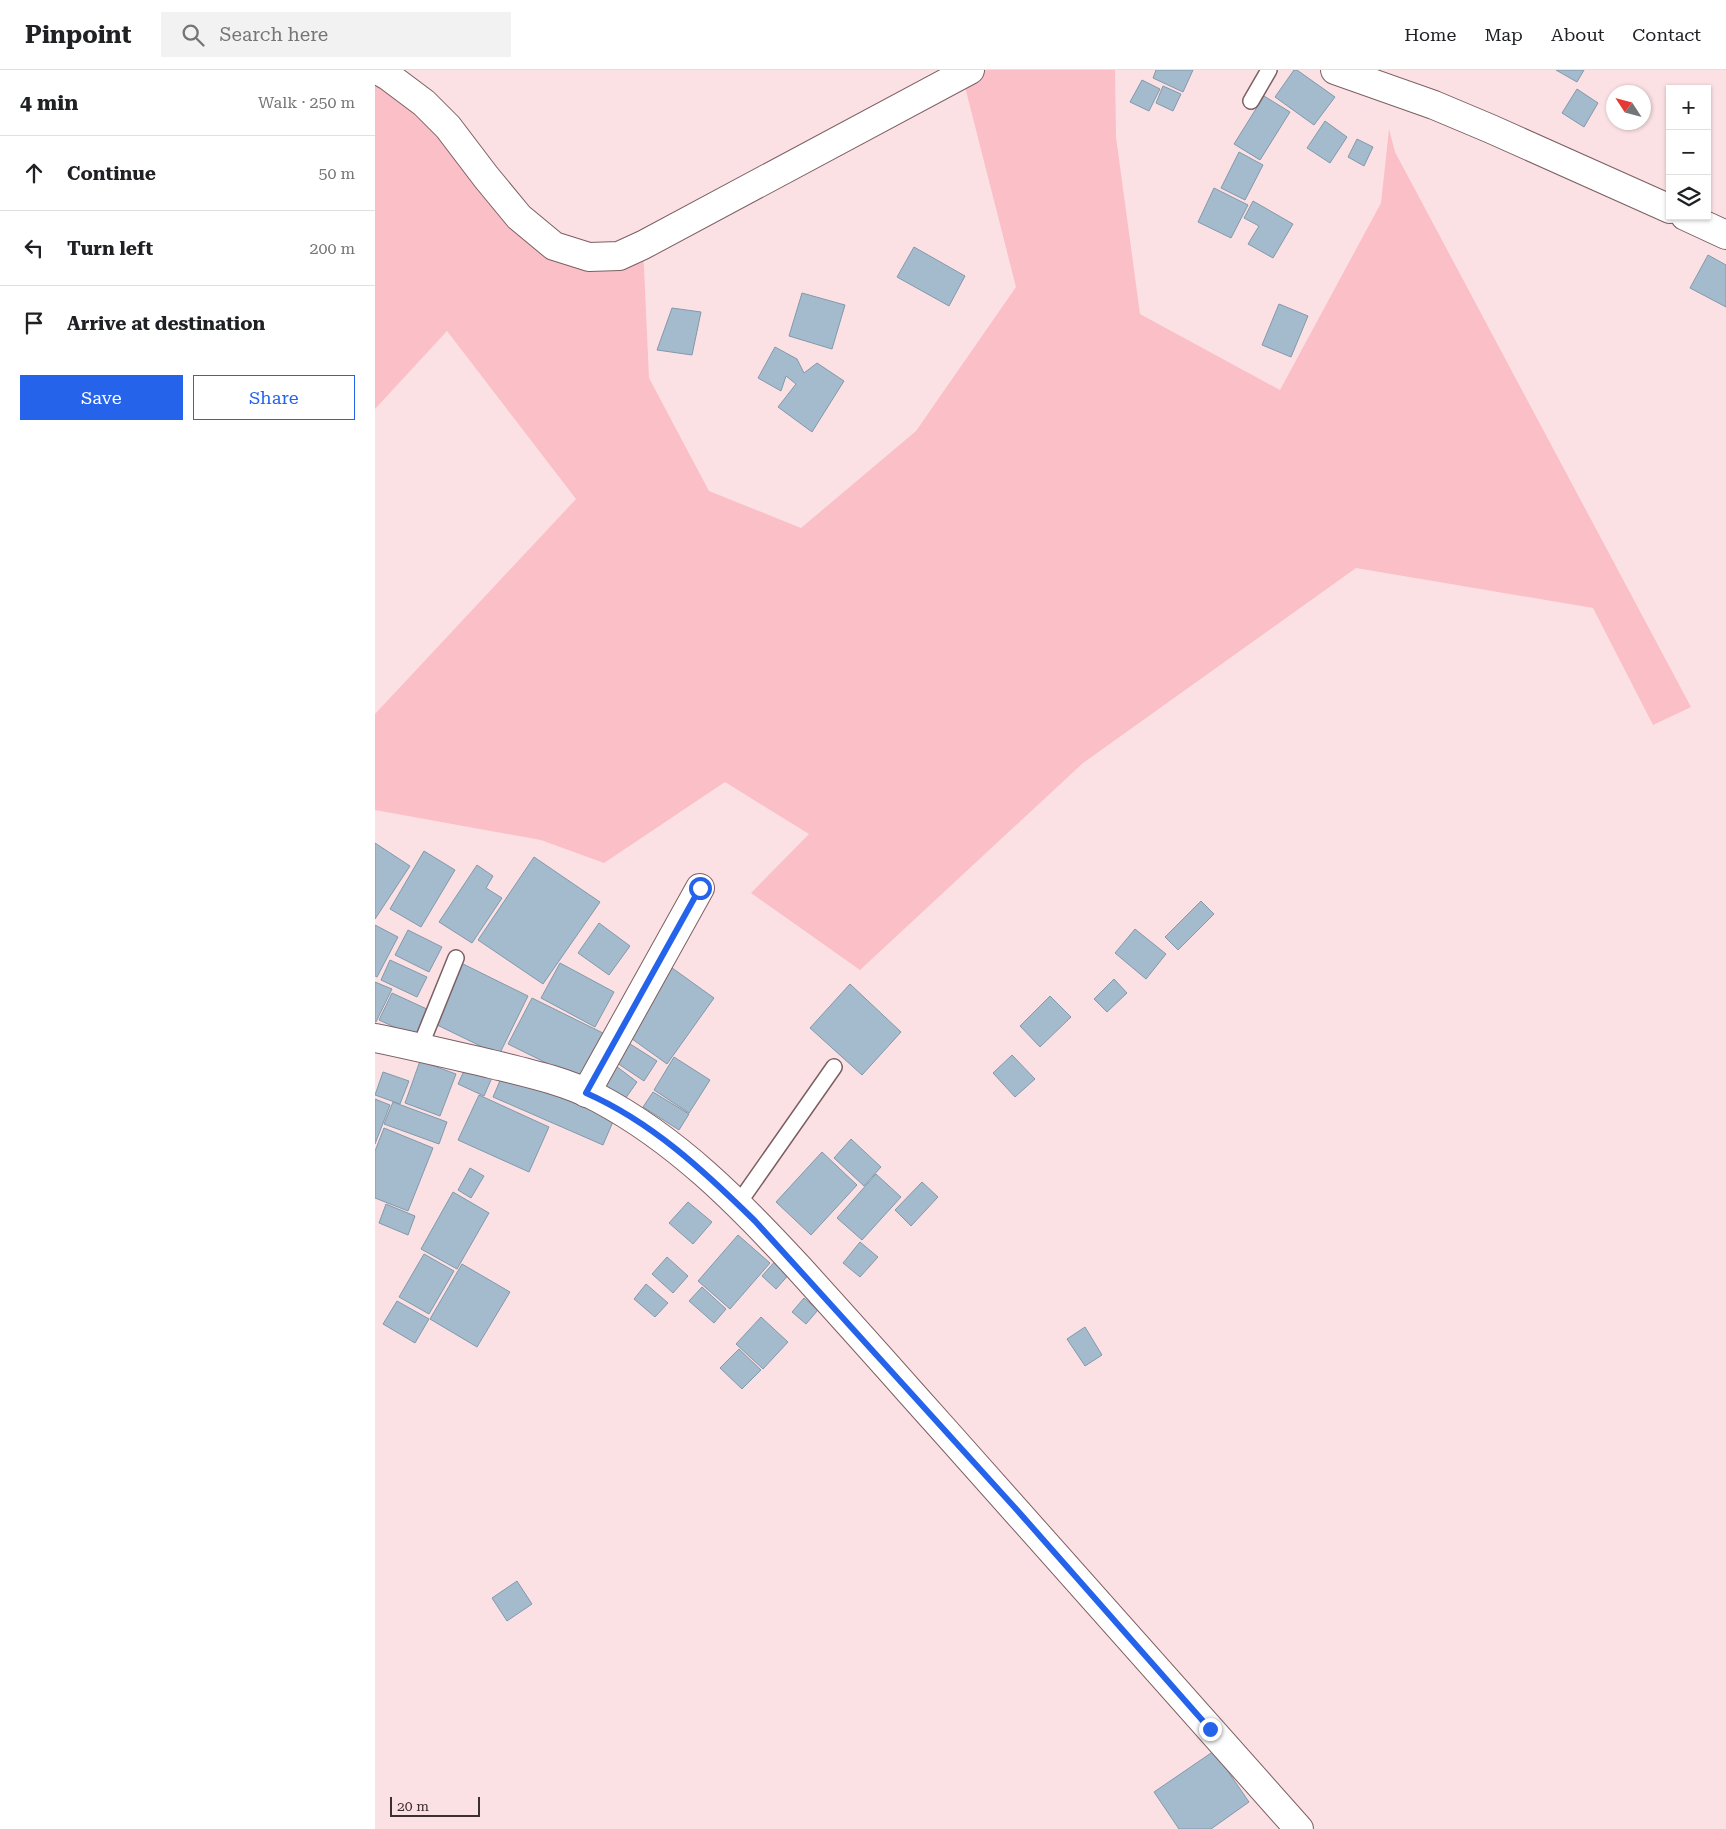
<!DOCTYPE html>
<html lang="en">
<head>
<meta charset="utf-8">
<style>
  body { margin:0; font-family:"Roboto Serif",serif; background:#f2f2f2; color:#202124 }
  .controls { position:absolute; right:15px; top:15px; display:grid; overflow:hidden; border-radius:0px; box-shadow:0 1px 4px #0004 }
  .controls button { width:45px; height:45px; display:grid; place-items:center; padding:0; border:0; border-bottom:1px solid #e0e0e0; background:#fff; color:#202124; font:25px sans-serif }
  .compass { position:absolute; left:1231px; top:15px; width:45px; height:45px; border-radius:50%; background:#fff; box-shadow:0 1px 4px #0004; rotate:306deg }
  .scale { position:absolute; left:15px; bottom:12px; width:90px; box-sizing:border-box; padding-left:5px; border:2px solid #3b2f30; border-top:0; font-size:14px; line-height:18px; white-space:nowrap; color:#3b2f30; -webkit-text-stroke:4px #fce1e4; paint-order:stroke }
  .stop { position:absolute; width:15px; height:15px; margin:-11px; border:4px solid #2563eb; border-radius:50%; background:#fff }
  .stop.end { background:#2563eb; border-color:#fff; box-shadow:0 1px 5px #0008 }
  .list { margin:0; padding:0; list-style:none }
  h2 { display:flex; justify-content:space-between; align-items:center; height:65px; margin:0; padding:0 20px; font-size:21px }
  h2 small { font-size:16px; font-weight:400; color:#757577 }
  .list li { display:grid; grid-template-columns:32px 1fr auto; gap:15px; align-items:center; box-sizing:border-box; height:75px; padding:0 20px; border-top:1px solid #e0e0e0 }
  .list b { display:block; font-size:19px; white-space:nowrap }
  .list em { font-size:16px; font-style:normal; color:#757577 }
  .actions { display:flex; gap:10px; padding:15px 20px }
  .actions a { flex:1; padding:11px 0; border:1px solid #2563eb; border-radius:0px; text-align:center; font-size:18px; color:#2563eb }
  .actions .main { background:#2563eb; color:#fff }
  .icon { flex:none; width:28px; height:28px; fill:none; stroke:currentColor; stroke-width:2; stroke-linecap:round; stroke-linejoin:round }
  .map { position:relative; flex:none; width:1351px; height:1759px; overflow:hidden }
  header { display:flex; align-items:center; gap:30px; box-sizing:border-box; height:70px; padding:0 25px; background:#fff; border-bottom:1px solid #e0e0e0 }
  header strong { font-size:24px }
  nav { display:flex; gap:28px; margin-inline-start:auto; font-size:18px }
  .search { width:350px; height:45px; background:#f2f2f2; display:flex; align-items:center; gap:12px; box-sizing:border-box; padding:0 18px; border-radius:0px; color:#757577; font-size:19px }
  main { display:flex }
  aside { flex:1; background:#fff }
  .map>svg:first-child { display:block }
  .green { fill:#fabfc7 }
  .building { fill:#a3bbcd; stroke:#8299ab }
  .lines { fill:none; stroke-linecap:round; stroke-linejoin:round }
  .service-casing { stroke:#7c5f63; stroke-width:18 }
  .minor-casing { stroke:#7c5f63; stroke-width:30 }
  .service { stroke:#fff; stroke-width:15 }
  .minor { stroke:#fff; stroke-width:28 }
  .route { stroke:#2563eb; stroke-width:6 }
</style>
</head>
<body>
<header>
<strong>Pinpoint</strong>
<div class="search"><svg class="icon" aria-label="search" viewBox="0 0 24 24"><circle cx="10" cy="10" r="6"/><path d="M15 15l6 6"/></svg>Search here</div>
<nav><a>Home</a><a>Map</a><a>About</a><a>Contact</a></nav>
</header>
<main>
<aside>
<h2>4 min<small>Walk · 250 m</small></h2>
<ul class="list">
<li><svg class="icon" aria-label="ahead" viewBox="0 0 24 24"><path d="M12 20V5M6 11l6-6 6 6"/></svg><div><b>Continue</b></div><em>50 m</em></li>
<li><svg class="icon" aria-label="left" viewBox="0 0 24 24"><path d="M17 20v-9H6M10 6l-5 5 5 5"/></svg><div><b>Turn left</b></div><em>200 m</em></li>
<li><svg class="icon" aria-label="arrive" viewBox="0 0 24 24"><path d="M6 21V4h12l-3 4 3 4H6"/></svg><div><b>Arrive at destination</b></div></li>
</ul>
<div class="actions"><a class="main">Save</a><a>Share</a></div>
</aside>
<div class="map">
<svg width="1351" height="1759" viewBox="0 0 1351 1759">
  <rect width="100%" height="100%" fill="#fce1e4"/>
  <path class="green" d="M0,0L196,181L268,175L274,308L334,421L426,458L541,361L641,217L587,5L595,0H740L741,67L765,244L905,320L1006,133L1014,59L1020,82L1316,637L1278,655L1218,538L981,498L708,693L485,900L376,823L434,764L350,712L229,793L166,770L0,740V644L201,429L72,261L0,339Z"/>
  <g class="building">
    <path d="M781,0H818L808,22L778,8Z"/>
    <path d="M919,0H922L960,27L939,55L900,27Z"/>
    <path d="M1181,0H1209L1202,12Z"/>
    <path d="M767,10L785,19L774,41L755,32Z"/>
    <path d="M788,16L806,24L798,41L781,33Z"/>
    <path d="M1202,19L1223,33L1209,57L1187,43Z"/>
    <path d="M889,26L915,42L885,90L859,74Z"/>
    <path d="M950,51L972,67L955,93L932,78Z"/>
    <path d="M982,69L998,77L989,96L973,87Z"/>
    <path d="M864,82L888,95L870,130L846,118Z"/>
    <path d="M839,118L873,135L856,168L823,152Z"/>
    <path d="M878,131L918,154L898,188L873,174L884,156L869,148Z"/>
    <path d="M539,177L590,206L574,236L522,207Z"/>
    <path d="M1333,185L1351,195V237L1315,218Z"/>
    <path d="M427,223L470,235L457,279L414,266Z"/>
    <path d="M904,234L933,246L916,287L887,275Z"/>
    <path d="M297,238L326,242L317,285L282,280Z"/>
    <path d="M400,277L422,289L429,303L442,293L469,311L437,362L403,337L421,314L411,306L406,321L383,308Z"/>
    <path d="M0,773L35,796L0,849Z"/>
    <path d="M49,781L80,800L46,857L15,839Z"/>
    <path d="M159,787L225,832L168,914L103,870Z"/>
    <path d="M102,795L118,806L111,818L127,828L97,873L64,852Z"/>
    <path d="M826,831L839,844L803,880L790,867Z"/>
    <path d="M224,853L255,876L234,905L203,883Z"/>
    <path d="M0,855L23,867L2,907L0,906Z"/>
    <path d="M760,859L791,884L771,909L740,883Z"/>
    <path d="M33,860L67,877L54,902L20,885Z"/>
    <path d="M15,890L52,907L42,927L6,910Z"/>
    <path d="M86,893L153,926L124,985L56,952Z"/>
    <path d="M185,893L239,922L220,957L166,928Z"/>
    <path d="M293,895L339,928L292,994L246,961Z"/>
    <path d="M739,909L752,923L732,942L719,929Z"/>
    <path d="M0,912L17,919L1,952H0Z"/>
    <path d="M475,914L526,962L487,1005L435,958Z"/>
    <path d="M17,923L54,940L41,967L4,950Z"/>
    <path d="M675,926L696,947L665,977L645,956Z"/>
    <path d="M157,928L236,967L212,1013L133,974Z"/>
    <path d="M252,972L282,991L269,1011L239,991Z"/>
    <path d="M637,985L660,1009L640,1027L618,1003Z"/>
    <path d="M299,987L335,1010L314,1043L279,1020Z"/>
    <path d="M45,991L81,1004L65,1046L30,1033Z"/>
    <path d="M93,992L119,1003L109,1026L83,1014Z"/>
    <path d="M241,996L262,1012L250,1029L228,1015Z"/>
    <path d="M130,999L240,1047L228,1075L118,1027Z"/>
    <path d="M8,1002L34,1011L25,1034L0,1025Z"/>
    <path d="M278,1022L314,1044L304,1060L268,1037Z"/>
    <path d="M104,1025L174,1057L154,1102L83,1070Z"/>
    <path d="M0,1029L15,1035L0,1074Z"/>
    <path d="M18,1032L72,1052L64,1074L9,1054Z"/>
    <path d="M9,1058L58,1078L33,1141L0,1128V1081Z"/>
    <path d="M476,1069L506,1097L489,1116L459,1088Z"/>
    <path d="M447,1082L482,1115L436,1165L401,1132Z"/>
    <path d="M95,1098L109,1106L96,1128L83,1120Z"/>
    <path d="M501,1104L526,1127L487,1170L462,1148Z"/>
    <path d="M547,1112L563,1127L536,1156L520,1140Z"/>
    <path d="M78,1122L114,1143L82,1199L46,1179Z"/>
    <path d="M313,1132L337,1152L318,1174L294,1153Z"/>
    <path d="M11,1134L40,1146L33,1165L4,1153Z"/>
    <path d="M363,1165L395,1193L355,1239L323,1211Z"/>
    <path d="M485,1172L503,1187L485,1207L468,1193Z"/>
    <path d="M49,1184L79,1201L54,1244L24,1227Z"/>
    <path d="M292,1187L313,1206L298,1223L277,1204Z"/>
    <path d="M402,1189L416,1202L401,1219L387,1206Z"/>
    <path d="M87,1194L135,1222L102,1277L55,1249Z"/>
    <path d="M271,1214L293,1233L280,1247L259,1229Z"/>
    <path d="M327,1217L351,1239L339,1253L314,1231Z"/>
    <path d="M429,1228L443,1240L431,1254L417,1242Z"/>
    <path d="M22,1231L54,1249L40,1273L8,1254Z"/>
    <path d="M386,1247L413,1272L388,1299L361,1274Z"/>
    <path d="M710,1257L727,1285L710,1296L692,1269Z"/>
    <path d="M364,1279L386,1300L367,1319L345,1298Z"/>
    <path d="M142,1511L157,1534L132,1551L117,1528Z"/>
    <path d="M839,1681L874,1732L836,1759H804L779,1722Z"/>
  </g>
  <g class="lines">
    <defs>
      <g id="service">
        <path d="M876,31L894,0"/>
        <path d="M45,977L81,888"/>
        <path d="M363,1134L459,997"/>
      </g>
      <g id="minor">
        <path d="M2,0L13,6L49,33L73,57L111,107L144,147L179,176L214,187L244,186L268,175L595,0"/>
        <path d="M960,0L1059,35L1116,59L1295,139"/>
        <path d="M1310,146L1351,165"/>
        <path d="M0,968C39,976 77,985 116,994C153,1003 190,1011 223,1028C302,1070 363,1132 423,1197C461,1239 499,1281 536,1323C666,1468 795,1614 924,1759"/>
        <path d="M211,1023L325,818"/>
      </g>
    </defs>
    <use href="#service" class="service-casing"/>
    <use href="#minor" class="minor-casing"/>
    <use href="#service" class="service"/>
    <use href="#minor" class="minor"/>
  </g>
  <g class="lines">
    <path class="route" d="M325,818L211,1023C277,1052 329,1101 380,1151L642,1440L835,1659"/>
  </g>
</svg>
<div class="controls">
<button>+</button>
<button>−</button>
<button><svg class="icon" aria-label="layers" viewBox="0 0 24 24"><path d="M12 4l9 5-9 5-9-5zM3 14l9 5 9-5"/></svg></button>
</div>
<svg class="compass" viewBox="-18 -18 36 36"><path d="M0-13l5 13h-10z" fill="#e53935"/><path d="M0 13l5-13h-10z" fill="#757577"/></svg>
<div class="scale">20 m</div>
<div class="stop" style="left:325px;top:818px"></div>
<div class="stop end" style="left:835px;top:1659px"></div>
</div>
</main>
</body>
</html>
